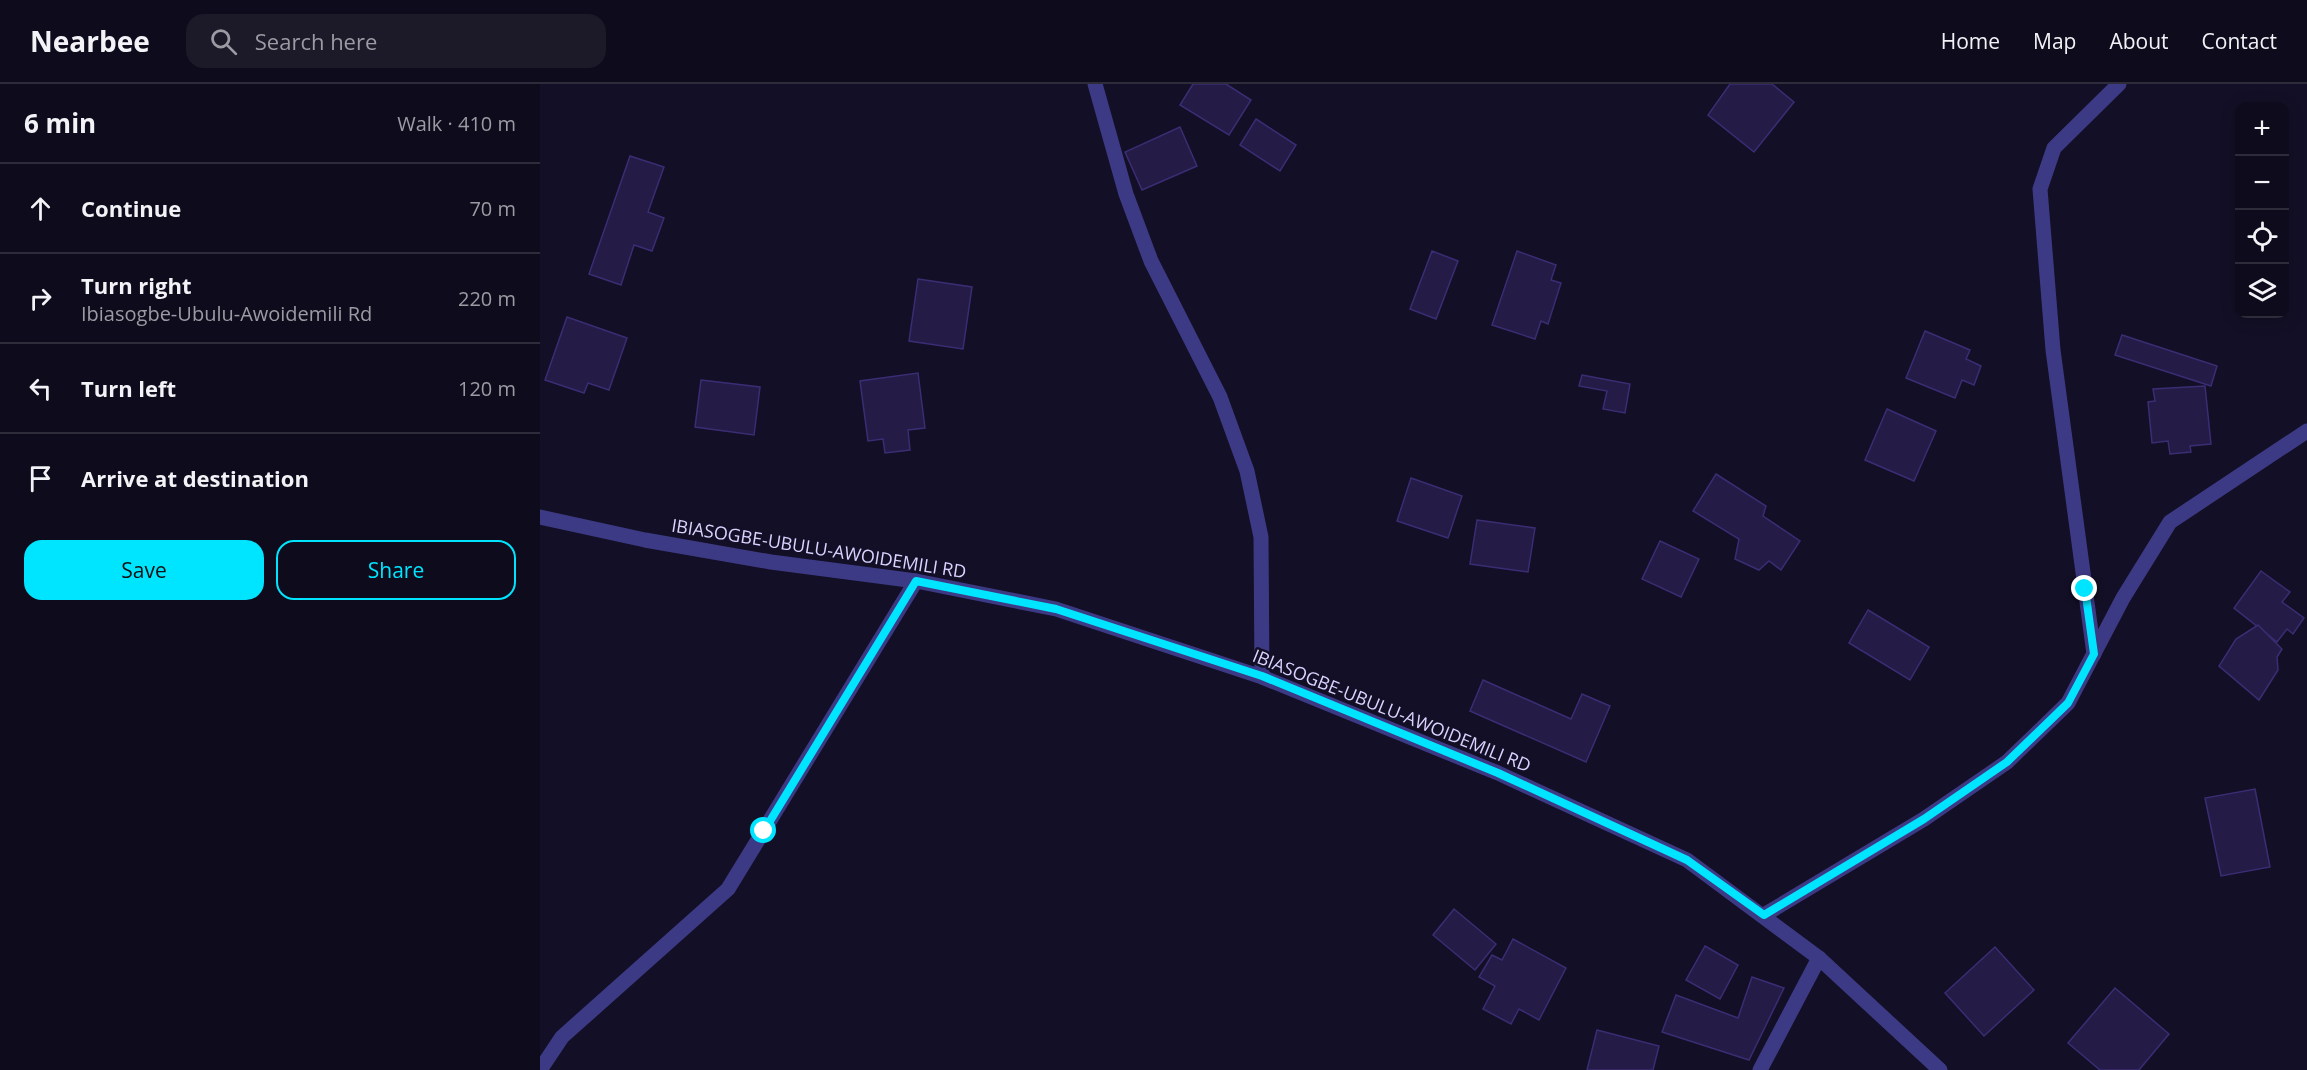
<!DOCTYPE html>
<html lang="en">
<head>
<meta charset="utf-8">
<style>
  body { margin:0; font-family:"Open Sans",sans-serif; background:#1c1929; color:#f1f3f6 }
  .controls { position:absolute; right:18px; top:18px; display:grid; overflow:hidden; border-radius:12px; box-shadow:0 3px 15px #0003 }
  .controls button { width:54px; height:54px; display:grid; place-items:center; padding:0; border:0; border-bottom:2px solid #2e2b3b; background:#0e0b1c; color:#f1f3f6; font:30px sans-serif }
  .stop { position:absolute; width:18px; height:18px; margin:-14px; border:4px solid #00e5ff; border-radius:50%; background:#fff }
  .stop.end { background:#00e5ff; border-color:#fff; box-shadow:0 2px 6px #0008 }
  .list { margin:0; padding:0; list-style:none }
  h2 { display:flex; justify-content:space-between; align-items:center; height:78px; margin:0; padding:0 24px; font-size:26px }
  h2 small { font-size:20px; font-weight:400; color:#9b9ba3 }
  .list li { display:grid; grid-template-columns:39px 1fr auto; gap:18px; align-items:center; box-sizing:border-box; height:90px; padding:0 24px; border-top:2px solid #2e2b3b }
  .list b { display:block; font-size:22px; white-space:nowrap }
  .list p { margin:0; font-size:20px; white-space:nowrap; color:#9b9ba3 }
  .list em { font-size:20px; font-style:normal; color:#9b9ba3 }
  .actions { display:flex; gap:12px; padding:18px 24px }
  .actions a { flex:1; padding:14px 0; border:2px solid #00e5ff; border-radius:18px; text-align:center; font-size:21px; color:#00e5ff }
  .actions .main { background:#00e5ff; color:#111 }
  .icon { flex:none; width:33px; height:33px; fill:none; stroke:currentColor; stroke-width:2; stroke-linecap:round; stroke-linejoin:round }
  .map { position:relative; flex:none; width:1767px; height:986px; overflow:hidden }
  header { display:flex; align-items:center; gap:36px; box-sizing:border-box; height:84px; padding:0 30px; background:#0e0b1c; border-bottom:2px solid #2e2b3b }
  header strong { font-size:28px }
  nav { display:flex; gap:33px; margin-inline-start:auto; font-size:21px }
  .search { width:420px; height:54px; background:#1c1929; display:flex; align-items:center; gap:15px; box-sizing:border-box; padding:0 21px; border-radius:18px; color:#9b9ba3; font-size:22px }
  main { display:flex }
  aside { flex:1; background:#0e0b1c }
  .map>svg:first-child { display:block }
  .building { fill:#241b47; stroke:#3b2d73; stroke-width:1.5 }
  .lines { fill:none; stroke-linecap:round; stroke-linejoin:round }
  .minor { stroke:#3d3a85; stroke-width:15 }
  .route { stroke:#00e5ff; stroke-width:8 }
  .labels { text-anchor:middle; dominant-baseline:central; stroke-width:5; stroke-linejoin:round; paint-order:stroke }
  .street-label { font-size:18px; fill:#d9d4ff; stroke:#130f26 }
</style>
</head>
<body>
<header>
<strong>Nearbee</strong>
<div class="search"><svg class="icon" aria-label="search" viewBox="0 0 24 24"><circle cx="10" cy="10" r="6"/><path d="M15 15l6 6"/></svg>Search here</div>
<nav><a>Home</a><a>Map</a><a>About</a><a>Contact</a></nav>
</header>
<main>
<aside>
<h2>6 min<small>Walk · 410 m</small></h2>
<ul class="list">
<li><svg class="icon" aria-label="ahead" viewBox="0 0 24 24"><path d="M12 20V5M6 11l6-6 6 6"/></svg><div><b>Continue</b></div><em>70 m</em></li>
<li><svg class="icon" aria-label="right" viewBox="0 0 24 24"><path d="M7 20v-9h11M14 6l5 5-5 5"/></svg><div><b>Turn right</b><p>Ibiasogbe-Ubulu-Awoidemili Rd</p></div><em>220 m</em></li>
<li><svg class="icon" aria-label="left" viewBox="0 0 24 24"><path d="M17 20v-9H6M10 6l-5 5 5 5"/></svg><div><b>Turn left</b></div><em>120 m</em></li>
<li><svg class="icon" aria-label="arrive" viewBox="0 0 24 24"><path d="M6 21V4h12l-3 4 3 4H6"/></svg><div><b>Arrive at destination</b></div></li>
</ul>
<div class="actions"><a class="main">Save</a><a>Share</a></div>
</aside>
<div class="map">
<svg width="1767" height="986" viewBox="0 0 1767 986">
  <rect width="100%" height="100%" fill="#130f26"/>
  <g class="building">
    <path d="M653,0H686L711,16L689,51L640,21Z"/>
    <path d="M1190,0H1232L1254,18L1214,68L1168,31Z"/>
    <path d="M716,35L756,61L740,87L700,61Z"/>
    <path d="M640,43L657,82L602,106L585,68Z"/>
    <path d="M90,72L124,83L108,128L124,134L112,167L94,161L81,201L49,190Z"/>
    <path d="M892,167L918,177L896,235L870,225Z"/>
    <path d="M977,167L1016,181L1011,196L1021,199L1008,240L1001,237L995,255L952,241Z"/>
    <path d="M378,195L432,203L423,265L369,257Z"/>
    <path d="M27,233L87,254L69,306L48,299L44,309L5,296Z"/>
    <path d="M1385,247L1430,266L1426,275L1441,282L1434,301L1422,296L1415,314L1366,294Z"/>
    <path d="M1582,251L1677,282L1671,302L1575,271Z"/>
    <path d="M378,289L385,344L368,346L370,366L345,369L343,355L328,357L320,297Z"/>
    <path d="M1042,291L1090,300L1085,329L1063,325L1067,307L1039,302Z"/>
    <path d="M161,296L220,303L214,351L155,343Z"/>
    <path d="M1665,302L1671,360L1650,362L1651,368L1630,370L1628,357L1612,359L1608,318L1615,317L1613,305Z"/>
    <path d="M1347,325L1396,347L1374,397L1325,376Z"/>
    <path d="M1176,390L1226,422L1223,432L1260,457L1241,486L1229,477L1219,486L1195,475L1199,455L1153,427Z"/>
    <path d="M871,394L922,412L908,454L857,437Z"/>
    <path d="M937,436L995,444L988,488L930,480Z"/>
    <path d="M1120,457L1159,475L1141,513L1102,495Z"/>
    <path d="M1721,487L1750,508L1742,518L1764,534L1753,550L1747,545L1737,558L1694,524Z"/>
    <path d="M1328,526L1389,563L1370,596L1309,559Z"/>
    <path d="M1718,541L1742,565L1737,573L1738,586L1719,616L1679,582L1696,555Z"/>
    <path d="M943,596L1031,635L1042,610L1070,622L1046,678L930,627Z"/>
    <path d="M1715,705L1730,783L1681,792L1665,714Z"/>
    <path d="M914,825L956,860L935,886L893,851Z"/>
    <path d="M973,855L1026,884L999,936L979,925L971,940L943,925L955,902L939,893L952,871L962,876Z"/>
    <path d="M1165,862L1198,881L1180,915L1146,896Z"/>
    <path d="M1455,863L1494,906L1444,952L1405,909Z"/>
    <path d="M1212,893L1244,904L1209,976L1122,948L1136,911L1198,934Z"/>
    <path d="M1575,904L1629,950L1599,986H1560L1528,959Z"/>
    <path d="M1057,946L1119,962L1113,986H1047Z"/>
  </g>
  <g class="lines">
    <g class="minor">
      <path d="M555,0L586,110L611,177L680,313L707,387L721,453L722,593"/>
      <path d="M0,433L105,456L231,478L376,497L516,525L722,593L958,689L1147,776L1279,874L1400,986"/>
      <path d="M1554,570L1513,266L1500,105L1514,64L1579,0"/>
      <path d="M1224,831L1384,735L1467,678L1528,619L1583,514L1630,438L1767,347"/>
      <path d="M0,986L22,953L188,805L376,497"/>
      <path d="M1220,986L1279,874"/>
    </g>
  </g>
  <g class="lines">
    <path class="route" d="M224,747L376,497L516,525L722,592L958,689L1147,776L1224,831L1384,735L1467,678L1528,619L1554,570L1545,505"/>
  </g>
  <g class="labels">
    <g class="street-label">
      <text transform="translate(279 464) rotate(9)">IBIASOGBE-UBULU-AWOIDEMILI RD</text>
      <text transform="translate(852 626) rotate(22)">IBIASOGBE-UBULU-AWOIDEMILI RD</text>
    </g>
  </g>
</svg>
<div class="controls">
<button>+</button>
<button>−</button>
<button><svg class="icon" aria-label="locate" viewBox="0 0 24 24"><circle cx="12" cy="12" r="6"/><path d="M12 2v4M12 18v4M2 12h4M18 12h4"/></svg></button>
<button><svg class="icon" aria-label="layers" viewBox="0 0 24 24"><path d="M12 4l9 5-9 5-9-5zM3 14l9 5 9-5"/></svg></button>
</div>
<div class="stop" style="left:224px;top:747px"></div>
<div class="stop end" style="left:1545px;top:505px"></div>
</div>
</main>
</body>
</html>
